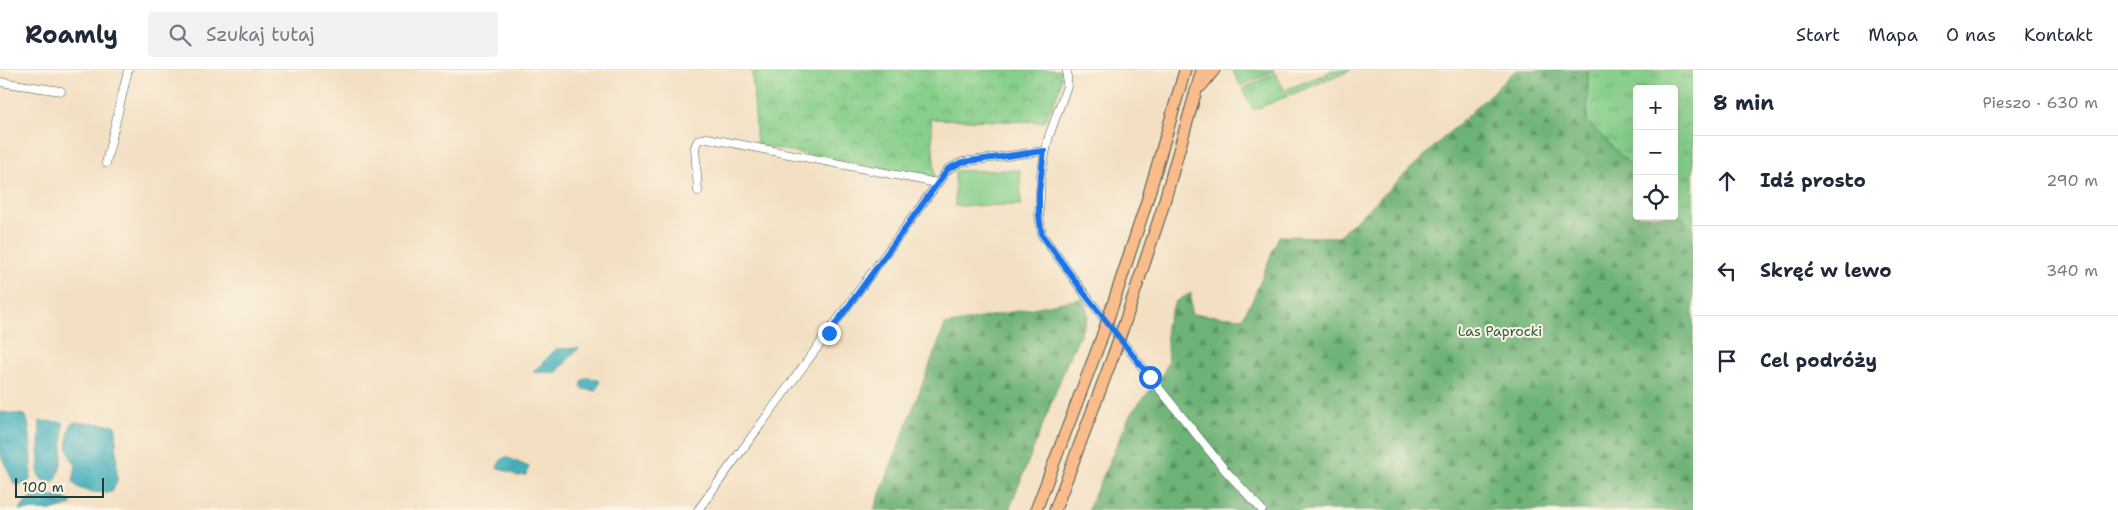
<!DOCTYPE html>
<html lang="pl">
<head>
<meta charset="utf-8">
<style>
  body { margin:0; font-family:"Shantell Sans",sans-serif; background:#f2f2f3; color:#1f2937 }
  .controls { position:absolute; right:15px; top:15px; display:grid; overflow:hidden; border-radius:5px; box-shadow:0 5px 20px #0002 }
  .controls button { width:45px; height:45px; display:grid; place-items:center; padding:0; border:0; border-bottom:1px solid #e0e1e3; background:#fff; color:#1f2937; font:25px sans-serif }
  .scale { position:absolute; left:15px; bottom:12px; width:89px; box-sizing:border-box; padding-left:5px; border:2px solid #1f3d34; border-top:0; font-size:14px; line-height:18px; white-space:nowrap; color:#1f3d34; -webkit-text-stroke:4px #fcf5e5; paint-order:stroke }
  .stop { position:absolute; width:15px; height:15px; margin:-11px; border:4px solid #1a73e8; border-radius:50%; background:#fff }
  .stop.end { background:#1a73e8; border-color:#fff; box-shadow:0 1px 5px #0008 }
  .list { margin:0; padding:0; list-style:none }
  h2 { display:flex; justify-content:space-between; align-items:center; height:65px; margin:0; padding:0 20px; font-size:21px }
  h2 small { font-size:16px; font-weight:400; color:#747a83 }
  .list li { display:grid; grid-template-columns:32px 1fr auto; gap:15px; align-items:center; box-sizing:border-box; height:90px; padding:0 20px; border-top:1px solid #e0e1e3 }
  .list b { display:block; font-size:19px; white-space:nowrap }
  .list em { font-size:16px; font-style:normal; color:#747a83 }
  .icon { flex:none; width:28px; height:28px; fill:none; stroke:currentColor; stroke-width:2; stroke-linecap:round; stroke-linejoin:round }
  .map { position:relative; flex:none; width:1693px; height:440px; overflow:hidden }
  header { display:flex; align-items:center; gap:30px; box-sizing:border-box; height:70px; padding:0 25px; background:#fff; border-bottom:1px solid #e0e1e3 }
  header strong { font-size:24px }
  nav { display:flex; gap:28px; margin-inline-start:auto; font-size:18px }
  .search { width:350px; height:45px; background:#f2f2f3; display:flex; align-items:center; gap:12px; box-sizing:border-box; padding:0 18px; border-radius:5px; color:#747a83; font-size:19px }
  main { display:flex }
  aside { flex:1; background:#fff }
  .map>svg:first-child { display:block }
  .grass { fill:url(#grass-tufts); stroke:#53865f }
  .forest { fill:url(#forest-firs); stroke:#467855 }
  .park { fill:url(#park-crowns); stroke:#53865f }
  .garden { fill:#87cf8a; stroke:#53865f }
  .water { fill:url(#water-ripples); stroke:#2f7678 }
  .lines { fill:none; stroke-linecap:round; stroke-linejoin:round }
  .minor-casing { stroke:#3f5549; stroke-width:9 }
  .highway-casing { stroke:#3f5549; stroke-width:13 }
  .minor { stroke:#fff; stroke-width:8 }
  .highway { stroke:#fabc8b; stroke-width:11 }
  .highway-bridge-casing { stroke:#3f5549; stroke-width:13; stroke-linecap:butt }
  .highway-bridge { stroke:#fabc8b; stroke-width:11 }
  .route { stroke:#1a73e8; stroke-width:6 }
  .labels { text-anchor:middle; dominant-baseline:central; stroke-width:4; stroke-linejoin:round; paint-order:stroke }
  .park-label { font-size:14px; fill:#345a45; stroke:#fcf5e5 }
</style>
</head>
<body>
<header>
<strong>Roamly</strong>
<div class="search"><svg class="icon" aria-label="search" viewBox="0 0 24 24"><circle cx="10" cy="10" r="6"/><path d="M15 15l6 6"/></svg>Szukaj tutaj</div>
<nav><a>Start</a><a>Mapa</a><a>O nas</a><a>Kontakt</a></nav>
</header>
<main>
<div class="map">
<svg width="1693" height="440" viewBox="0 0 1693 440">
  <defs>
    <pattern id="grass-tufts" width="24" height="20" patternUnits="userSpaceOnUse" patternTransform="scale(1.25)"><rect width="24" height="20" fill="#87cf8a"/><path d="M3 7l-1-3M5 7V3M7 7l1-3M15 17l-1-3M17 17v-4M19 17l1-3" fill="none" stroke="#6ea972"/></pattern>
    <pattern id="forest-firs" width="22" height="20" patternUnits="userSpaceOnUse" patternTransform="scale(1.25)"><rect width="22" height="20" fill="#6db276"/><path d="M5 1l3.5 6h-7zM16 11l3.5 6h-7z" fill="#599262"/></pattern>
    <pattern id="park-crowns" width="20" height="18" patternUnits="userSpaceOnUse" patternTransform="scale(1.25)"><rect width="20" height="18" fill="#87cf8a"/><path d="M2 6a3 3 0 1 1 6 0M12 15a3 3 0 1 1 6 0" fill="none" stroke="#6ea972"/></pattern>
    <pattern id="water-ripples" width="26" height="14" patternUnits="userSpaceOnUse" patternTransform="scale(1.25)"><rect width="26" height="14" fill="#3fafbb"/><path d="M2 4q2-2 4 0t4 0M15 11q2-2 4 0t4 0" fill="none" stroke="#349099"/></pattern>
  </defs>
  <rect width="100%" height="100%" fill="#fcf5e5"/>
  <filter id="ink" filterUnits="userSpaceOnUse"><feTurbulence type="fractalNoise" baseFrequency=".02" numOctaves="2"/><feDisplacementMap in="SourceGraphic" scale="10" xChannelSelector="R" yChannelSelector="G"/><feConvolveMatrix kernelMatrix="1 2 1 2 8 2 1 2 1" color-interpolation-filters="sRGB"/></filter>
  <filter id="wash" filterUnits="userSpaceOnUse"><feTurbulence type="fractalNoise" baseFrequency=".0096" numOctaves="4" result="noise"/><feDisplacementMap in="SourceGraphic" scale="20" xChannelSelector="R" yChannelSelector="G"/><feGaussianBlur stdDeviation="1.12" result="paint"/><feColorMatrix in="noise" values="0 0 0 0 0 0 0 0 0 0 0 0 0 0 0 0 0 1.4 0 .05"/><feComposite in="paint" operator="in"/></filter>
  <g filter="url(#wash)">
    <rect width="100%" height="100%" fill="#f3dfc2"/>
    <g class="grass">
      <path d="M1232,0H1274V1L1241,16Z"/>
      <path d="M1332,0H1351L1329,10L1325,4Z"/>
      <path d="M1588,0H1693V158L1674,139V19H1637V101L1587,51Z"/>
      <path d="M1275,3L1288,26L1254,40L1242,19Z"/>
      <path d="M1323,5L1327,10L1290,25L1287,19Z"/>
    </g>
    <g class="forest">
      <path d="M1516,0H1588L1587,51L1637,101V146H1674V139L1693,158V440H1088L1131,343L1162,306L1168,292L1166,256L1175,232L1191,223V244L1242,248L1253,229L1279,166L1338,167Z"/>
      <path d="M1084,228L1088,246L1067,293L1009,440H874L945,255Z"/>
    </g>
    <path class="park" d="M752,0H1061C1063,18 1052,36 1044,52L931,49L935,108L757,75Z"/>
    <path class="garden" d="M1020,100L1021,135L955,136V101Z"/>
    <g class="water">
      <path d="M579,278L556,303L533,302L556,279Z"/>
      <path d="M589,307L600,311L596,321L583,319L581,316L583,310Z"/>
      <path d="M0,342L25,345C33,361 30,385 31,403L30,409L27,413L15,415L0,384Z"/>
      <path d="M40,351L63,352C63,366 64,404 53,412L42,410L38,404Z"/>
      <path d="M75,352L114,355L116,358L117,411L112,422C100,423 79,423 73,412L76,395C65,382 66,371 71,354Z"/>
      <path d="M506,387L529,397L526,405L518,406L497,397L502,389Z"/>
      <path d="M33,427H62L71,432V435L53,440H19L28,430Z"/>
    </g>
  </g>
  <g filter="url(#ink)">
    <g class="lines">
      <defs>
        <g id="minor">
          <path d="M1067,0V16L1049,66L1041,104L1039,146L1042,165L1084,223L1150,307L1225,400L1262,440"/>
          <path d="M0,12L61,21"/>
          <path d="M106,93L128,0"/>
          <path d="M698,121L695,77L698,70L707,68L937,113"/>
          <path d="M698,440L948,99L962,92L1044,81"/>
        </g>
        <g id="highway">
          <path d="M1201,16L1214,0"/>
          <path d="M1112,237L1146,134L1185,0"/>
          <path d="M1125,252L1161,143L1202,0"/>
          <path d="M1036,440L1100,272"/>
          <path d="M1055,440L1113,286"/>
        </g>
      </defs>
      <use href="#minor" class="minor-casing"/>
      <use href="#highway" class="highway-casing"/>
      <use href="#minor" class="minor"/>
      <use href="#highway" class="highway"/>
      <defs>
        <g id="highway-bridge">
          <path d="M1100,272L1112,237"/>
          <path d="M1113,286L1125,252"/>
        </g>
      </defs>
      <use href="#highway-bridge" class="highway-bridge-casing"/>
      <use href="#highway-bridge" class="highway-bridge"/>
    </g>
  </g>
  <g class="lines" filter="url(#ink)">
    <path class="route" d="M829,263L948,99L962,92L1044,81L1039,122V146L1042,165L1084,223L1150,307"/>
  </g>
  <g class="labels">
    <g class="park-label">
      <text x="1500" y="261">Las Paprocki</text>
    </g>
  </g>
</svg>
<div class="controls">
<button>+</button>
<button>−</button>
<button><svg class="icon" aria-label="locate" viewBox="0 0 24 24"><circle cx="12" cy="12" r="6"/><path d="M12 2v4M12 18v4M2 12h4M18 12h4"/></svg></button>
</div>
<div class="scale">100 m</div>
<div class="stop" style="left:1150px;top:307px"></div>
<div class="stop end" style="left:829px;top:263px"></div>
</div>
<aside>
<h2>8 min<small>Pieszo · 630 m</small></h2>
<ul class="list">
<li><svg class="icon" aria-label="ahead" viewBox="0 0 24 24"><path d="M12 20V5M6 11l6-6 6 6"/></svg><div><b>Idź prosto</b></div><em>290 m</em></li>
<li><svg class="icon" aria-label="left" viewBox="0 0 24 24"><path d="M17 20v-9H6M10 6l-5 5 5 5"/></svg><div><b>Skręć w lewo</b></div><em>340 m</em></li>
<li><svg class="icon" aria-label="arrive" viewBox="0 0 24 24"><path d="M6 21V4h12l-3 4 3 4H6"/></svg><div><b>Cel podróży</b></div></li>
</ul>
</aside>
</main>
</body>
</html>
